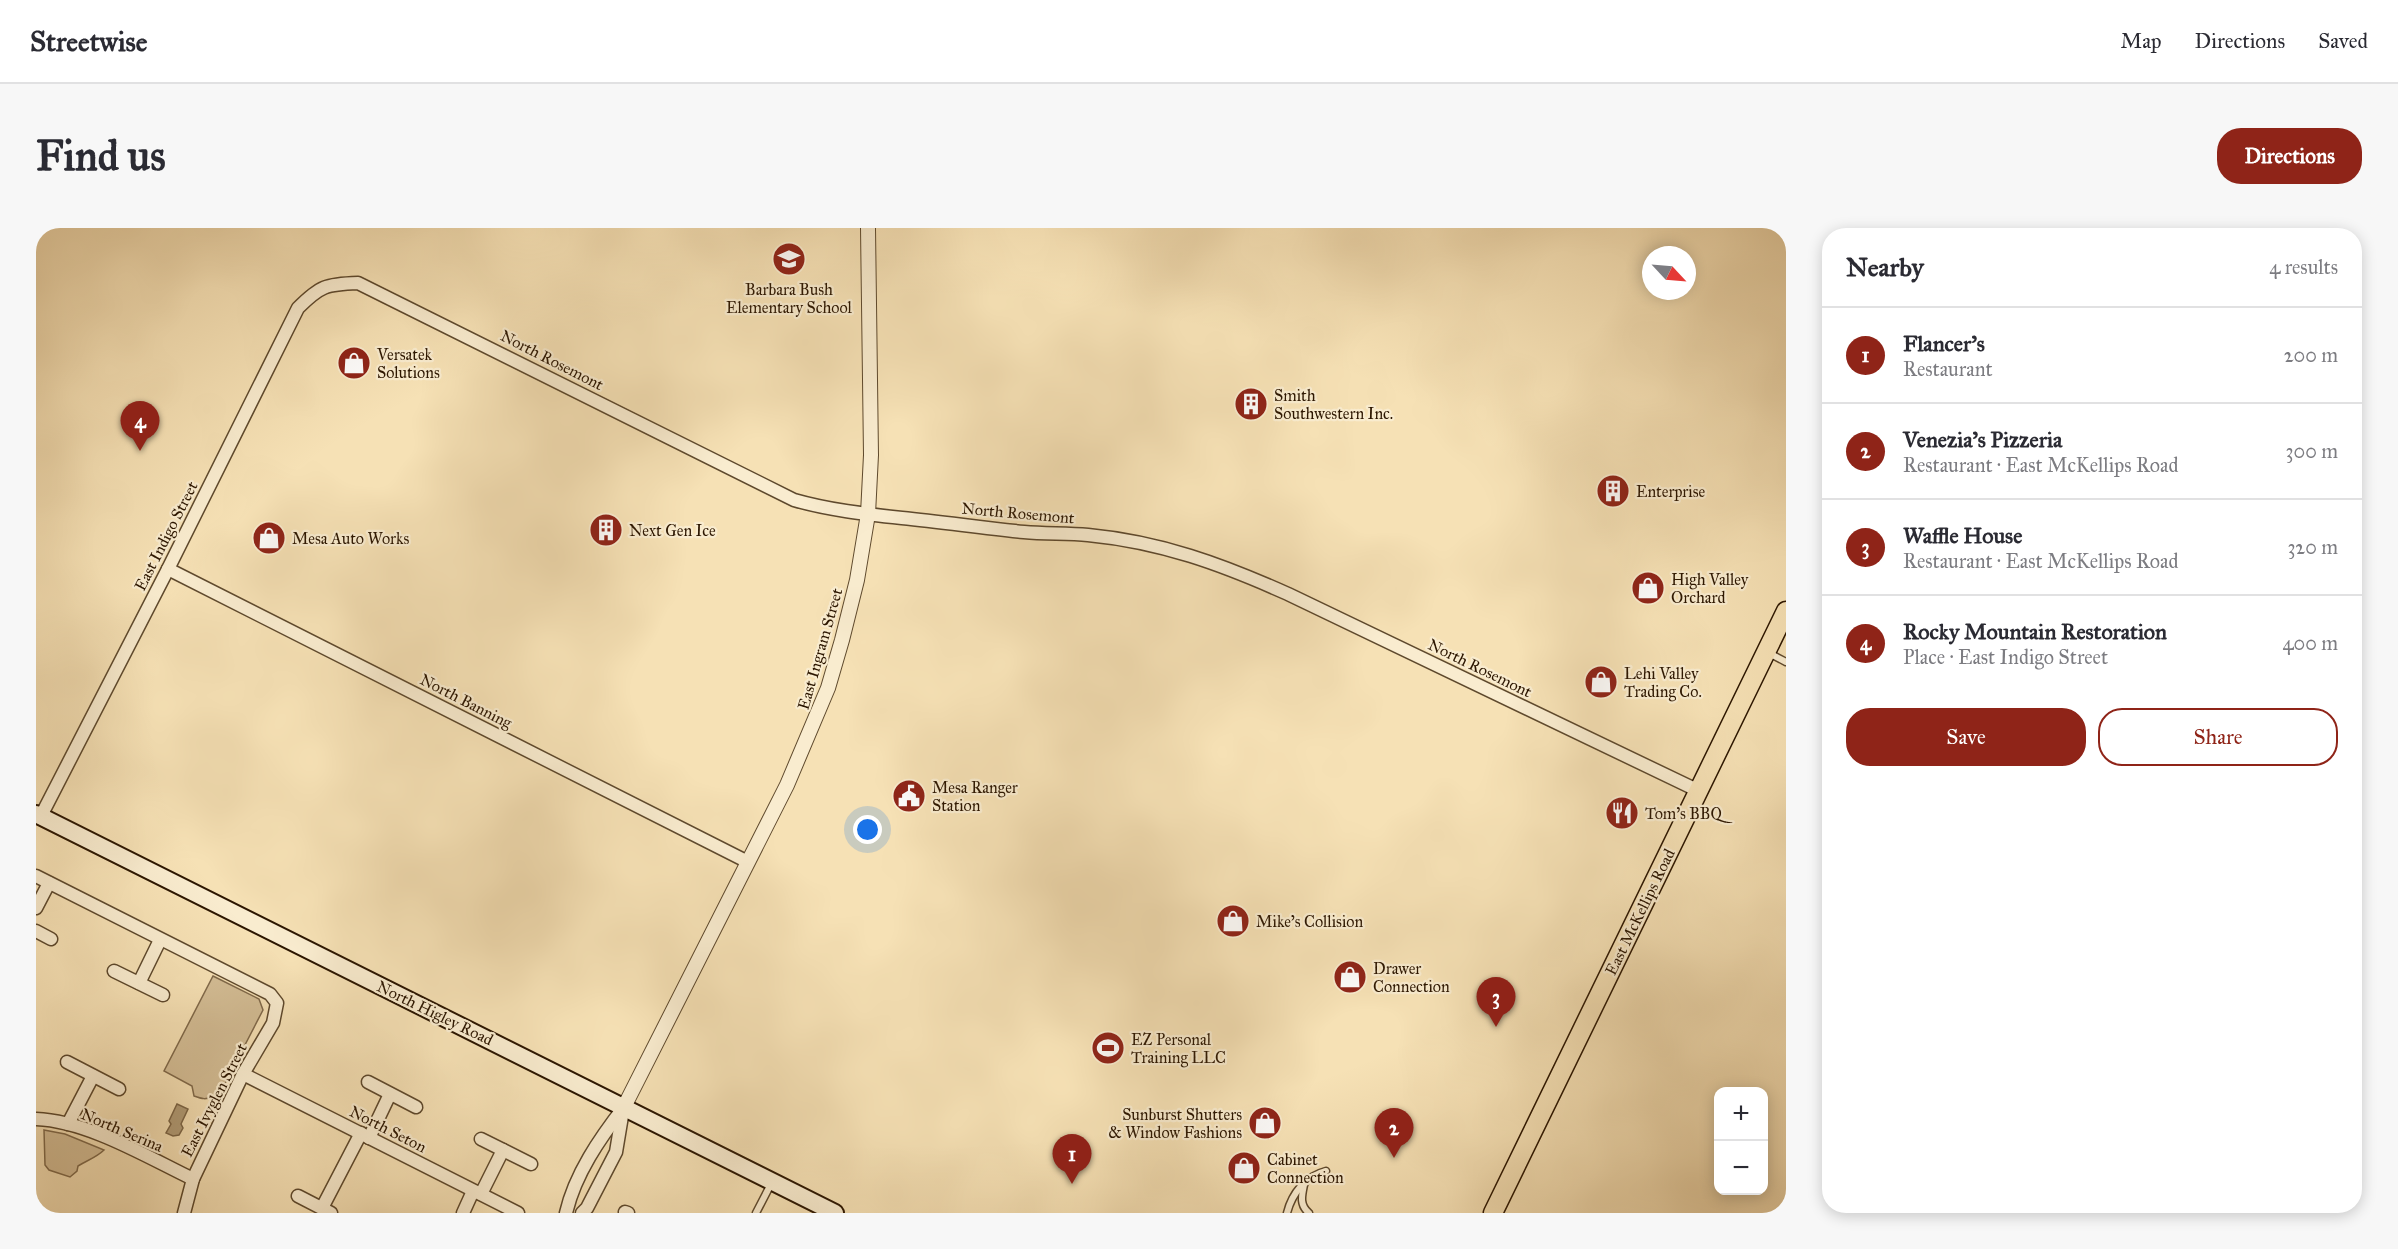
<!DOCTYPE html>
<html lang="en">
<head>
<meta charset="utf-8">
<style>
  body { margin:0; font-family:"IM FELL Great Primer",serif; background:#f7f7f7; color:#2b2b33 }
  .controls { position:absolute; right:18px; bottom:18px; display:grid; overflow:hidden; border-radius:12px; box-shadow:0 3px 15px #0003 }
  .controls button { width:54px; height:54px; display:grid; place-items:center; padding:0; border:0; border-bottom:2px solid #e1e1e2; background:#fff; color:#2b2b33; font:30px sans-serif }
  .compass { position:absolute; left:1606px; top:18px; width:54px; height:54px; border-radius:50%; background:#fff; box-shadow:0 3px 15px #0003; rotate:116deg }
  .you { position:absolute; left:832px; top:602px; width:21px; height:21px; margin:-15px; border:4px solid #fff; border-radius:50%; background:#1a73e8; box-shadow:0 0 0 9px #1a73e833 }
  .badge { display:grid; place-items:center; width:39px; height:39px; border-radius:50%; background:#8f2418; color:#fff; font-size:20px; font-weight:700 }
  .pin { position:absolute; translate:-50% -50px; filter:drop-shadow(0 2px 3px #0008) }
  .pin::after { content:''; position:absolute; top:32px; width:21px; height:18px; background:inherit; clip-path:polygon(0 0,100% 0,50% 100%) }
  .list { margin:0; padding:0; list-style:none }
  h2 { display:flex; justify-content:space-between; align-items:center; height:78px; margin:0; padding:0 24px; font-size:26px }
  h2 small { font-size:20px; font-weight:400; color:#7c7c81 }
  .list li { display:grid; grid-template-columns:39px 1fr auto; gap:18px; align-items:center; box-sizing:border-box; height:96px; padding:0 24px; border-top:2px solid #e1e1e2 }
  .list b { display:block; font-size:22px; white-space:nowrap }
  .list p { margin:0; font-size:20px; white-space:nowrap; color:#7c7c81 }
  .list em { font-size:20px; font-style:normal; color:#7c7c81 }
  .actions { display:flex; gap:12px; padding:18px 24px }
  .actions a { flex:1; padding:14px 0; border:2px solid #8f2418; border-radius:24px; text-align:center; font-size:21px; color:#8f2418 }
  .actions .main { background:#8f2418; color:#fff }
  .map { position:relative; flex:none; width:1750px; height:985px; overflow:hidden; border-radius:24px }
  header { display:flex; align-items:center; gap:36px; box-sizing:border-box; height:84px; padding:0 30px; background:#fff; border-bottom:2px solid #e1e1e2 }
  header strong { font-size:28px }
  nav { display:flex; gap:33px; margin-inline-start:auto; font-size:21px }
  .intro { display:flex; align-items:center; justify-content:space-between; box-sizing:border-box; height:144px; padding:0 36px }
  h1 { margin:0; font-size:42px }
  .button { padding:15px 27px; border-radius:24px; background:#8f2418; color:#fff; font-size:21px; font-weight:700 }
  main { display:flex; gap:36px; padding:0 36px }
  aside { flex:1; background:#fff; border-radius:24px; box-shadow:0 3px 15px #0003 }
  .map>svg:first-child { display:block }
  .green { fill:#d4be96; stroke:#806a4b; stroke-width:1.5 }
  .water { fill:#b19c77; stroke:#7c6647; stroke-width:1.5 }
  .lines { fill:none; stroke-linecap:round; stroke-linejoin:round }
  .service-casing { stroke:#5e492d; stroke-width:9 }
  .minor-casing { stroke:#5e492d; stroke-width:15 }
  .tertiary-casing { stroke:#5e492d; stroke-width:16 }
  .secondary-casing { stroke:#2c1600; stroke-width:20 }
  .primary-casing { stroke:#2c1600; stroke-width:21 }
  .service { stroke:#f9eccf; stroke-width:6 }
  .minor { stroke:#f9eccf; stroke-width:12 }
  .tertiary { stroke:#f9eccf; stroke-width:14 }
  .secondary { stroke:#f9eccf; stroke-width:16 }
  .primary { stroke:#f6e1b5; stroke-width:18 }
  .labels { text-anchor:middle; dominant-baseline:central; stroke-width:4.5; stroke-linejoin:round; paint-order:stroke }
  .poi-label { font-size:16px; fill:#2c1600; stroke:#f9eccf; text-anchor:start }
  .street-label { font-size:16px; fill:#2c1600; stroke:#f9eccf }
</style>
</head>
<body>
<header>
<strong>Streetwise</strong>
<nav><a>Map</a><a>Directions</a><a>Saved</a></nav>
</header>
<div class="intro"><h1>Find us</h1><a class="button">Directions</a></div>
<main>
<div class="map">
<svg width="1750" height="985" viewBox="0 0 1750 985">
  <rect width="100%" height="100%" fill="#f6e1b5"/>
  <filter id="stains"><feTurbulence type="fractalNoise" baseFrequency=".00333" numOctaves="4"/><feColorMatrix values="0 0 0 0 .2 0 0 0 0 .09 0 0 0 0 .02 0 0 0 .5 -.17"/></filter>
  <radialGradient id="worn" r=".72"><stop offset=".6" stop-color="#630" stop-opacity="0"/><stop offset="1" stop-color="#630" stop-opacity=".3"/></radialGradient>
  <g class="green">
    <path d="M177,748L223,771L227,782L182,869L178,868C170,872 166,871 158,868L156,858L128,843Z"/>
    <path d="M8,902L29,906L68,922C61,929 52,932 42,938L41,943L34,949L13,942L9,937Z"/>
  </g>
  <path class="water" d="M141,876L152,881L145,896L147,900L143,907L137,908L130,905L135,896L133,893Z"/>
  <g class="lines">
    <defs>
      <g id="service">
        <path d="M1731,424L1750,434"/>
        <path d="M1268,957C1266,967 1263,977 1273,985"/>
        <path d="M720,985L736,954"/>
        <path d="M1251,985C1256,965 1270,948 1290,943"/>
      </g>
      <g id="minor">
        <path d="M132,341L712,634"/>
        <path d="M5,588L132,341L262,80C284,58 290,56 322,55L758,272C793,282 829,286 866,290C907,294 947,300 988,304C1009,306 1031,305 1052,307C1125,314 1185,336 1252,366L1663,563"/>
        <path d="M0,648L234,766L241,775L237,795L207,846L157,951L148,985"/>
        <path d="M0,680L13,655"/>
        <path d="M0,703L15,711"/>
        <path d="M78,743L127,767"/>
        <path d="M103,755L124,712"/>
        <path d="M31,834L83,861"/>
        <path d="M207,846L482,985"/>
        <path d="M332,854L380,879"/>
        <path d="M0,891C52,893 111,929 157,951"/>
        <path d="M32,896L57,848"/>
        <path d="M333,910L354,866"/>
        <path d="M445,911L495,936"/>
        <path d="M445,966L467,922"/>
        <path d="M262,968L295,985"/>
        <path d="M286,980L325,905"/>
        <path d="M589,984L592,985"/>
        <path d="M427,985L437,963"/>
        <path d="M530,985C539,946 564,910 588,879"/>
        <path d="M546,985L551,980L580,924L587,882"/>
      </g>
      <path id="tertiary" d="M588,879L751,557L792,460L806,412L821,352L832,286L835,227L832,0"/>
      <path id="secondary" d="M0,586L799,985"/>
      <path id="primary" d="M1457,985L1750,383"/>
    </defs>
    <use href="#service" class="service-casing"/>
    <use href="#minor" class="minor-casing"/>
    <use href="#tertiary" class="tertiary-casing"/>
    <use href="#secondary" class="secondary-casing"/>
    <use href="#primary" class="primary-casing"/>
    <use href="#service" class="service"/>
    <use href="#minor" class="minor"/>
    <use href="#tertiary" class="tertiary"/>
    <use href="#secondary" class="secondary"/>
    <use href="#primary" class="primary"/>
  </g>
  <defs>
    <symbol id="school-disc" viewBox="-11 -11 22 22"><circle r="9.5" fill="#8f2418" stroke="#f9eccf"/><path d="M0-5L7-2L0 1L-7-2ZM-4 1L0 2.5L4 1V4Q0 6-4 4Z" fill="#fff"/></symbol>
    <symbol id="shop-disc" viewBox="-11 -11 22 22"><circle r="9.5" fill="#8f2418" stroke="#f9eccf"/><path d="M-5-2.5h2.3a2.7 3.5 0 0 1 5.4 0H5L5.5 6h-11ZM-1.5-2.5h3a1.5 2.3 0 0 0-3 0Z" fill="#fff"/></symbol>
    <symbol id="building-disc" viewBox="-11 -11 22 22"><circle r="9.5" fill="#8f2418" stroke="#f9eccf"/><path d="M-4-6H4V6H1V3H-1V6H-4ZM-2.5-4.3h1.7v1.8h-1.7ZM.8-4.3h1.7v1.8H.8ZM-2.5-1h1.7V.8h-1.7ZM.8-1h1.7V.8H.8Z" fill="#fff"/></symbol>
    <symbol id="civic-disc" viewBox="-11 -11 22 22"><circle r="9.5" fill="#8f2418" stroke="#f9eccf"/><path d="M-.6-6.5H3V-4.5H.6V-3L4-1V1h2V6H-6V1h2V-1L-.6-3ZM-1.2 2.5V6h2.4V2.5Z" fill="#fff"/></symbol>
    <symbol id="restaurant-disc" viewBox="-11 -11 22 22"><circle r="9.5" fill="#8f2418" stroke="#f9eccf"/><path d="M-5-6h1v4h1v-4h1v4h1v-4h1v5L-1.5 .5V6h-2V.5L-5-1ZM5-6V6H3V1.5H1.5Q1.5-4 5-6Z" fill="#fff"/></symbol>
    <symbol id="stadium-disc" viewBox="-11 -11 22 22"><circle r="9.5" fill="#8f2418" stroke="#f9eccf"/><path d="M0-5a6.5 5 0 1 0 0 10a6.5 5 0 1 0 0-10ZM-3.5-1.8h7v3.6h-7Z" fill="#fff"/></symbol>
  </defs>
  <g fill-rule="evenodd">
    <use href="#school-disc" x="734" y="12" width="38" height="38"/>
    <use href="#shop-disc" x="299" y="116" width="38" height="38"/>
    <use href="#building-disc" x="1196" y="157" width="38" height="38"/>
    <use href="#building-disc" x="1558" y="244" width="38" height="38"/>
    <use href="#building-disc" x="551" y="283" width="38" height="38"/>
    <use href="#shop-disc" x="214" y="291" width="38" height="38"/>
    <use href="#shop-disc" x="1593" y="341" width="38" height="38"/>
    <use href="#shop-disc" x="1546" y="435" width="38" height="38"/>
    <use href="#civic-disc" x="854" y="549" width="38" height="38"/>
    <use href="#restaurant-disc" x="1567" y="566" width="38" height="38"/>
    <use href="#shop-disc" x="1178" y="674" width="38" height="38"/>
    <use href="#shop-disc" x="1295" y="730" width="38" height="38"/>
    <use href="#stadium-disc" x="1053" y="801" width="38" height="38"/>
    <use href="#shop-disc" x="1210" y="876" width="38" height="38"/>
    <use href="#shop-disc" x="1189" y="921" width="38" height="38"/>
  </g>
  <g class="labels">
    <g class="poi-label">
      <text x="753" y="61" text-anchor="middle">Barbara Bush<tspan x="753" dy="18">Elementary School</tspan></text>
      <text x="341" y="126">Versatek<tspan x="341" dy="18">Solutions</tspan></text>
      <text x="1238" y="167">Smith<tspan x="1238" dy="18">Southwestern Inc.</tspan></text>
      <text x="1600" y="263">Enterprise</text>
      <text x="593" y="302">Next Gen Ice</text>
      <text x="256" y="310">Mesa Auto Works</text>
      <text x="1635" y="351">High Valley<tspan x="1635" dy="18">Orchard</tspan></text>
      <text x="1588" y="445">Lehi Valley<tspan x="1588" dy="18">Trading Co.</tspan></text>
      <text x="896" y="559">Mesa Ranger<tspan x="896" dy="18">Station</tspan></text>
      <text x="1609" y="585">Tom's BBQ</text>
      <text x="1220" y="693">Mike's Collision</text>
      <text x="1337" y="740">Drawer<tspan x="1337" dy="18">Connection</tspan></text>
      <text x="1095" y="811">EZ Personal<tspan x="1095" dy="18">Training LLC</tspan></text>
      <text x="1206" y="886" text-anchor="end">Sunburst Shutters<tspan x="1206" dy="18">&amp; Window Fashions</tspan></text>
      <text x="1231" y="931">Cabinet<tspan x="1231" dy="18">Connection</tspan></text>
    </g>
    <g class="street-label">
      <text transform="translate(516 132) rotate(27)">North Rosemont</text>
      <text transform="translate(982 285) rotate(5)">North Rosemont</text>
      <text transform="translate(130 308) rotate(-63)">East Indigo Street</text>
      <text transform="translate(784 421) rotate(-74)">East Ingram Street</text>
      <text transform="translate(1444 440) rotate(26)">North Rosemont</text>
      <text transform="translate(430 473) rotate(27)">North Banning</text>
      <text transform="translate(1604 684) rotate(-64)">East McKellips Road</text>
      <text transform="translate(399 785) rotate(26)">North Higley Road</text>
      <text transform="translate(178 872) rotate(-63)">East Ivyglen Street</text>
      <text transform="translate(352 901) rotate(27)">North Seton</text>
      <text transform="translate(86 902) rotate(23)">North Serina</text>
    </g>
  </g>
  <rect width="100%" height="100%" filter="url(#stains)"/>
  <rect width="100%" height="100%" fill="url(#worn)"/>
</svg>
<div class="controls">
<button>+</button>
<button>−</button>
</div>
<svg class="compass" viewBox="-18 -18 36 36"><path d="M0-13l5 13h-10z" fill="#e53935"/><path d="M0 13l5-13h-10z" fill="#7c7c81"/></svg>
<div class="you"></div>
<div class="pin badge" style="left:1036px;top:956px">1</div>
<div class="pin badge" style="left:1358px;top:930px">2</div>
<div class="pin badge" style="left:1460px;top:799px">3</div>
<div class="pin badge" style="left:104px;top:223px">4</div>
</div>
<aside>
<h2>Nearby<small>4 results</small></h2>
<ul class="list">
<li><span class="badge">1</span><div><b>Flancer's</b><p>Restaurant</p></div><em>200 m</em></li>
<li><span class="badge">2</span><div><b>Venezia's Pizzeria</b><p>Restaurant · East McKellips Road</p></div><em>300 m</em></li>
<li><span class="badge">3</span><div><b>Waffle House</b><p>Restaurant · East McKellips Road</p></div><em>320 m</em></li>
<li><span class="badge">4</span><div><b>Rocky Mountain Restoration</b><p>Place · East Indigo Street</p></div><em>400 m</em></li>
</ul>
<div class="actions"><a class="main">Save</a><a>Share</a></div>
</aside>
</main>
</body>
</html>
